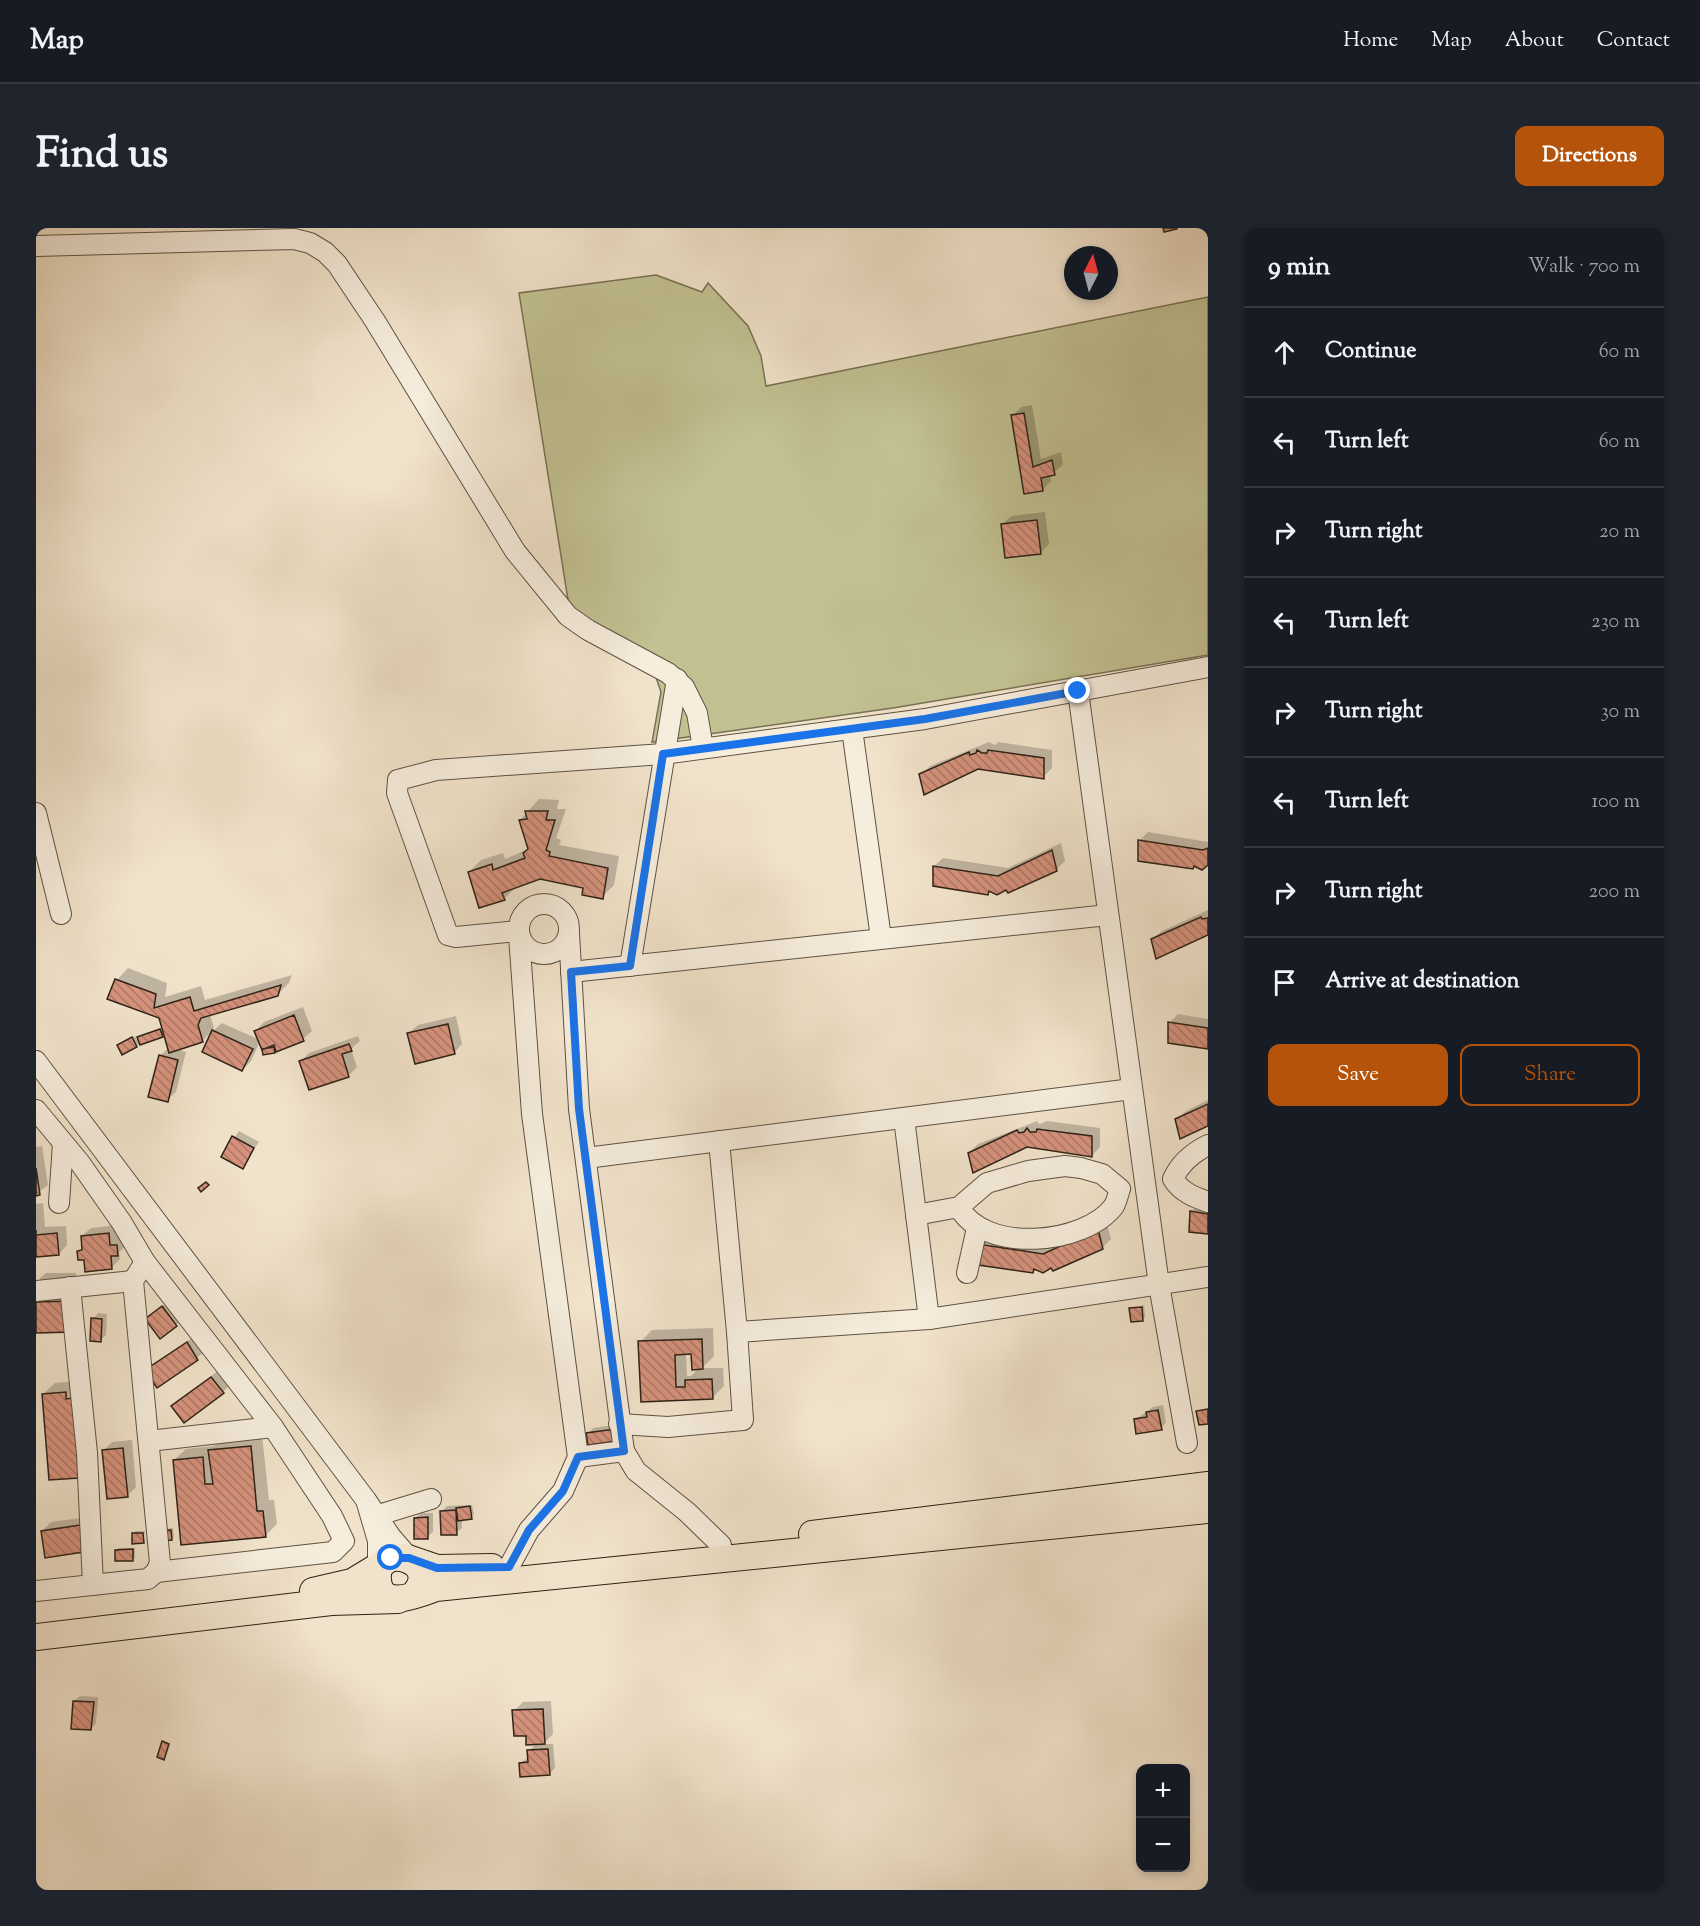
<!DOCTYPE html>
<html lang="en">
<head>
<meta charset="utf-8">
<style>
  body { margin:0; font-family:"Sorts Mill Goudy",serif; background:#20242c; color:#f1f3f6 }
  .controls { position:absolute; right:18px; bottom:18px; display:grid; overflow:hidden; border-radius:12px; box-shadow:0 3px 9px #0003 }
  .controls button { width:54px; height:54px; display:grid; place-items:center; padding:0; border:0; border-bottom:2px solid #363941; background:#171b24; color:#f1f3f6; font:30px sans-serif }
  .compass { position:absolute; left:1028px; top:18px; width:54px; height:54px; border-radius:50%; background:#171b24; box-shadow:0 3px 9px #0003; rotate:6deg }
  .stop { position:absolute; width:18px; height:18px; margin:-14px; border:4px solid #1a73e8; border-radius:50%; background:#fff }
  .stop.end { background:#1a73e8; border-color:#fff; box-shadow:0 2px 6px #0008 }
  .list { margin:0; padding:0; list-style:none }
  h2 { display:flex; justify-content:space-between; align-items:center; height:78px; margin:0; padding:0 24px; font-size:26px }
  h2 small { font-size:20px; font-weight:400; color:#9ea1a6 }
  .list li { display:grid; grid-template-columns:39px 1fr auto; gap:18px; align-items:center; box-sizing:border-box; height:90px; padding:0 24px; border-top:2px solid #363941 }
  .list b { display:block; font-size:22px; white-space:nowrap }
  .list em { font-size:20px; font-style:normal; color:#9ea1a6 }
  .actions { display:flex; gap:12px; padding:18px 24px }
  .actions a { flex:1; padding:14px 0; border:2px solid #b45309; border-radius:12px; text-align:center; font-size:21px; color:#b45309 }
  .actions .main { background:#b45309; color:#fff }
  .icon { flex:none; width:33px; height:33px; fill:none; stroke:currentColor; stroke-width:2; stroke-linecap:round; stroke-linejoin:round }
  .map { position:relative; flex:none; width:1172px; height:1662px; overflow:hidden; border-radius:12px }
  header { display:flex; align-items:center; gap:36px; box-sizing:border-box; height:84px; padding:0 30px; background:#171b24; border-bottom:2px solid #363941 }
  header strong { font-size:28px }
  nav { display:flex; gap:33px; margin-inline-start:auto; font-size:21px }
  .intro { display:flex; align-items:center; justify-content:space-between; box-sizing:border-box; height:144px; padding:0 36px }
  h1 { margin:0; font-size:42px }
  .button { padding:15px 27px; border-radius:12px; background:#b45309; color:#fff; font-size:21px; font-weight:700 }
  main { display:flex; gap:36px; padding:0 36px }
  aside { flex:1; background:#171b24; border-radius:12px; box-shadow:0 3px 9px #0003 }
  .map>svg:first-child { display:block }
  .pitch { fill:#c2c192; stroke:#787154; stroke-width:1.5 }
  .shadow { fill:#0003; fill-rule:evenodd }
  .building { fill:url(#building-back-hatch); stroke:#2d2116; stroke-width:1.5 }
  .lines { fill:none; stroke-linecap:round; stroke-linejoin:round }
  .minor-casing { stroke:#5e5243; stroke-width:22 }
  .major-casing { stroke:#2d2116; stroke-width:28 }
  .minor { stroke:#f6eddd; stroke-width:20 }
  .major { stroke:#f1e3cb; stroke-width:26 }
  .route { stroke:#1a73e8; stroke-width:8 }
</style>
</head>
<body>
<header>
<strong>Map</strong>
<nav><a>Home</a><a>Map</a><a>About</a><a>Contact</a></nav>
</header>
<div class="intro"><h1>Find us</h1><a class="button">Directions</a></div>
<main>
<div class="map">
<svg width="1172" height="1662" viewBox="0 0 1172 1662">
  <defs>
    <pattern id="building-back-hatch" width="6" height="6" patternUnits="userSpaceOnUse" patternTransform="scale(1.5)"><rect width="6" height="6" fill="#d6927d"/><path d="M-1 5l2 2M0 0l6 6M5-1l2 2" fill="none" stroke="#ae7765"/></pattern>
  </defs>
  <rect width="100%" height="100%" fill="#f1e3cb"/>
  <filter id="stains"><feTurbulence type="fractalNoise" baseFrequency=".00333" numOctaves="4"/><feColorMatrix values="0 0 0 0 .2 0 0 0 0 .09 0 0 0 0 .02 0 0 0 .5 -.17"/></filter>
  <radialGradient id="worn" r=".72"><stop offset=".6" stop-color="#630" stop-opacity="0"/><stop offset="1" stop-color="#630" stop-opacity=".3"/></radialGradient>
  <path class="pitch" d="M620,47L666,64L672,55L712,98L725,128L730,158L1172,69V427L857,480L616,514L625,464L615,435L533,378L483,65Z"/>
  <g class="shadow">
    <path d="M996,177L1005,231L1025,224L1027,237L1014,247L1015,253L1007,262L990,265L977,188L985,179Z"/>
    <path d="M1009,284L1013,316L1004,325L966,297L975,288Z"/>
    <path d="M953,514L959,517L962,514L1016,522V540L1007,549L942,539L885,547L894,538Z"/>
    <path d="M503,571L523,572L521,581H530L520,610L525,612L523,617L583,628L578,657L566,669L549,658L504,649L480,659L468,671L433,644L445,632L467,625L469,631L493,621L484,592Z"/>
    <path d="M1112,604L1172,614V637H1159L1156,640L1103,613Z"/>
    <path d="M1025,615L1029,633L1020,642L951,665L898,638L907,630L972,640Z"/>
    <path d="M1172,682V705L1117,711L1126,703Z"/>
    <path d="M92,740L131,755L129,769L165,758L169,772L256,747L253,755L241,767L174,786L178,801L166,813L140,821L150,824L140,864L131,872L124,828L133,819L129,805L100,818L85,815L99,808L101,812L127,799L124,789L73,770L81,752Z"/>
    <path d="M267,779L276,803L267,811L238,824L228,825L224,813L215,833L206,842L168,824L178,802L186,795L224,812L220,803L228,794Z"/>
    <path d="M1142,786L1172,791V820L1133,795Z"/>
    <path d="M420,788L426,816L418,825L373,805L382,797Z"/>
    <path d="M322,808L324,813L315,821L321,839L313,847L274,860L265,833L273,825Z"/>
    <path d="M1172,872V896L1141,891L1150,883Z"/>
    <path d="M1001,893L1003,896L1011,893L1064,900V919L1056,928L991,918L933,925L942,916Z"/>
    <path d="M203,903L223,914L206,939L187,928Z"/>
    <path d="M6,918L12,957L0,966V919Z"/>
    <path d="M7,975L9,999L30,998L31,1017L23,1026L0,1028V976Z"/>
    <path d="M1164,975L1172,976V1005L1155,984Z"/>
    <path d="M1070,993L1075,1011L1066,1020L997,1043L944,1016L952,1008Z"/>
    <path d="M81,997L82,1009H89L90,1018L83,1024L84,1031L75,1040L43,1023L47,1019L46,1008L55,1000Z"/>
    <path d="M10,1045H40V1062L0,1104V1067H5L4,1050Z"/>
    <path d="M132,1074L145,1092L140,1097L116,1086Z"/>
    <path d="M1108,1077L1109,1089L1107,1091L1095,1081Z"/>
    <path d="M62,1085L71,1086L70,1107L65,1112L57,1091Z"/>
    <path d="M677,1100L678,1128L666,1140H687L688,1158L676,1170L606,1173L604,1114L616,1102ZM650,1125H656L663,1140L655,1148H651Z"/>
    <path d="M160,1107L170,1123L122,1157L111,1142Z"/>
    <path d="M184,1141L195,1156L187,1164L137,1179Z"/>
    <path d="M41,1153L42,1248L7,1166L19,1155Z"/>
    <path d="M1127,1177L1130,1195L1125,1200L1099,1192L1117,1179Z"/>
    <path d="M584,1196L586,1206H552L557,1200Z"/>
    <path d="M226,1207L233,1272H238L241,1296L229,1308L138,1232L150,1221L178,1218L186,1210Z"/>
    <path d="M96,1212L100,1259L91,1268L68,1222L76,1214Z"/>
    <path d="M436,1277L438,1287L426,1291V1300L420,1305L406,1283L411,1278Z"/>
    <path d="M385,1285H397V1304L391,1309L379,1290Z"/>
    <path d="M59,1288L62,1313L6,1303L15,1294Z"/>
    <path d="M137,1300L138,1309L135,1311L127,1301Z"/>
    <path d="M100,1303H109L107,1314L97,1305Z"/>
    <path d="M83,1320H99V1329L97,1332L80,1322Z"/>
    <path d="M44,1468L62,1469L60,1495L55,1501L38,1473Z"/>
    <path d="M515,1473L517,1506L507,1516H517L519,1540L513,1546L484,1535L493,1529V1523L501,1515L491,1506L478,1483L487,1474Z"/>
  </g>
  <g class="building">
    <path d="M1127,0H1141V1L1128,4Z"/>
    <path d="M988,185L997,239L1016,232L1019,247L1005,250L1007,263L988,266L975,187Z"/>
    <path d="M1001,292L1005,326L969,330L965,296Z"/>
    <path d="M941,522L946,525H951L952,522L1008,530V551L942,541L888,567L883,546L933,524L934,527L940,525Z"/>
    <path d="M489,583H512L510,592H519L510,622L514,624L513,628L572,640L567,671L546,667L547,660L504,651L466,665L469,672L443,680L432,644L456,636L457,642L489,630L487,625L492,621L483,592L491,591Z"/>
    <path d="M1102,612L1167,622L1172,620V637L1166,642L1158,638L1157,641L1102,633Z"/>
    <path d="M1016,622L1021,643L972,665L970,662L961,667L953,663L952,667L897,658V638L962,648Z"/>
    <path d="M1165,689L1166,691L1172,690V707L1120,731L1115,711Z"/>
    <path d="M79,751L120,766L118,780L154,769L158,783L245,757L242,768L165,790L162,797L167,814L133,825L123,790L71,771Z"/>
    <path d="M258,787L268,813L240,824L238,817L226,822L218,803Z"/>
    <path d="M1132,794L1172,800V821L1132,815Z"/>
    <path d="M412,796L419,826L379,836L371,805Z"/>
    <path d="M124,801L127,809L104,817L101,809Z"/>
    <path d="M176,802L217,821L206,843L166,824Z"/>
    <path d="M96,809L101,819L86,827L81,817Z"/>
    <path d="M313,816L316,823L306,826L313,849L273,862L263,833Z"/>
    <path d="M238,819L239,825L227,827L226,821Z"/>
    <path d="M123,827L142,832L132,874L112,869Z"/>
    <path d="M1172,876V898L1144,911L1139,891Z"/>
    <path d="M991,900L994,904H1000L1001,901L1056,908V929L991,919L937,945L932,925L981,902L983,905L988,904Z"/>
    <path d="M196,908L218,920L207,941L185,929Z"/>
    <path d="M0,940L4,967L0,968Z"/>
    <path d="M170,954L173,957L165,964L162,960Z"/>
    <path d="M1154,983L1172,986V1006L1153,1004Z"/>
    <path d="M1062,1001L1067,1021L1017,1043L1015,1040L1007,1045L998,1041L997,1045L942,1037V1016L1007,1026Z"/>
    <path d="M0,1002V1007L21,1005L23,1027L0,1029Z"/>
    <path d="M73,1005L74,1017H81L82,1028H75L76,1041L49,1044L48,1032H42L41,1023L46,1022L45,1008Z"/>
    <path d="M35,1073L36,1104L0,1105V1074Z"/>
    <path d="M126,1078L141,1098L124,1111L109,1091Z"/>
    <path d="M1106,1079L1107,1093L1095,1094L1093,1080Z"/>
    <path d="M55,1090L66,1091L65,1114L54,1113Z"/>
    <path d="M666,1111L667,1141L656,1142L655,1126L639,1127L640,1159H649V1152L676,1151L677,1171L605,1174L602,1113Z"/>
    <path d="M151,1114L162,1132L121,1160L109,1142Z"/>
    <path d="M175,1149L188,1165L148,1195L135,1178Z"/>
    <path d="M30,1164V1171L37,1170L43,1250L13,1252L6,1166Z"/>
    <path d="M1172,1181V1196L1163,1197L1160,1183Z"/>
    <path d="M1122,1182L1126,1202L1100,1206L1098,1191L1111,1189L1110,1184Z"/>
    <path d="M579,1201L581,1213L552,1217L550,1205Z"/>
    <path d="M215,1218L221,1283H227L230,1309L145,1317L137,1232L167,1229L169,1256H177L172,1222Z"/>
    <path d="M87,1220L92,1269L71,1271L66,1222Z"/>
    <path d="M434,1278L436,1291L422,1293L420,1280Z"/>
    <path d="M420,1282L421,1307H405L404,1283Z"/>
    <path d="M392,1289V1311H378V1290Z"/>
    <path d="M51,1296L54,1323L9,1330L5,1303Z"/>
    <path d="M135,1302L136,1312L125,1313L123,1303Z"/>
    <path d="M96,1305H107L108,1315L96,1316Z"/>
    <path d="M97,1321V1333H79V1322Z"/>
    <path d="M37,1473L58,1474L55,1502L35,1501Z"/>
    <path d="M507,1481L509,1516L490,1517V1508H478L476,1482Z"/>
    <path d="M126,1513L133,1516L128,1532L121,1529Z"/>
    <path d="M512,1521L514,1547L484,1549L483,1535L492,1534L491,1522Z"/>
  </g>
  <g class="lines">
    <defs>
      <g id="minor">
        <path d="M0,18L258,11L274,15L289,24L301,36L339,93L479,323L532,388L552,402L632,445L648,459L661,485L667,520"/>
        <path d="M1042,463L1123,1057L1151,1215"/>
        <path d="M816,501L845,710"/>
        <path d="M0,585L25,686"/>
        <circle cx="508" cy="701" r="25"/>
        <path d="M482,703L420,709L412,707L361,565L362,552L400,542L627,526L889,491L1172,439"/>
        <path d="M533,705L543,881L588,1223L600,1243L651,1284L685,1317"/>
        <path d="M594,738L641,451"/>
        <path d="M535,744L1072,687"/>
        <path d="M0,833L330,1272"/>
        <path d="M0,882L44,935L86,995L109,1034L237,1199L296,1288L308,1313L297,1324L120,1344"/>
        <path d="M868,890L893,1091"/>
        <path d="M683,913L701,1104"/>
        <path d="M1172,917C1156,925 1144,935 1137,951C1145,964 1158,969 1172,974"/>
        <path d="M550,930L1096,861"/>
        <path d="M23,975L27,915"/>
        <path d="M880,987L923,979L951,955L992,943L1029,938L1045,940L1066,946L1084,961C1082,966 1081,973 1078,978C1049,1017 948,1026 923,979"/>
        <path d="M931,1045L941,1000"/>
        <path d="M34,1059L51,1225L57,1357"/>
        <path d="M0,1063L97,1053"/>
        <path d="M583,1196L632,1199L707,1192L701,1104L893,1091L1172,1049"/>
        <path d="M113,1213L237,1199"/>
        <path d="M542,1229L588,1223"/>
        <path d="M336,1289L395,1271"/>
        <path d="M473,1339L493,1302L527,1263L542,1229L496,886L483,708"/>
        <path d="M342,1347V1313L330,1272L355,1309L375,1332"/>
        <path d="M0,1363L112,1351L120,1344L124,1335L97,1053L109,1034"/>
      </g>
      <g id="major">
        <path d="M776,1306L1172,1257"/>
        <path d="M369,1329L401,1340L456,1339"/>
        <path d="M277,1363L316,1354L349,1334"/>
        <path d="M376,1368C411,1333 338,1311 342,1352C345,1384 382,1366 400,1360L1172,1282"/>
        <path d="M0,1409L295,1374L362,1372"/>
      </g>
    </defs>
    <use href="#minor" class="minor-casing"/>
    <use href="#major" class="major-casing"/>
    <use href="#minor" class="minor"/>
    <use href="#major" class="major"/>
  </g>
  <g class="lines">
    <path class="route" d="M355,1330H373L401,1340L473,1339L493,1302L527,1263L542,1229L588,1223L543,881L535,744L594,738L627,526L889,491L1042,463"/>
  </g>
  <rect width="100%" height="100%" filter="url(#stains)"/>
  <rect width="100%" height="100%" fill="url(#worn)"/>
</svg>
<div class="controls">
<button>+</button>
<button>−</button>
</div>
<svg class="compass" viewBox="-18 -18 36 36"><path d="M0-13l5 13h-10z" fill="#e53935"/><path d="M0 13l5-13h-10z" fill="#9ea1a6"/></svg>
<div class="stop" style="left:355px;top:1330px"></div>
<div class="stop end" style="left:1042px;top:463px"></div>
</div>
<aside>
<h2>9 min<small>Walk · 700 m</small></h2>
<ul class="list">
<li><svg class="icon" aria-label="ahead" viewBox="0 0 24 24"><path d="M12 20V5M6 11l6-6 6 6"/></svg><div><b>Continue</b></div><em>60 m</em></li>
<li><svg class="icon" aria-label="left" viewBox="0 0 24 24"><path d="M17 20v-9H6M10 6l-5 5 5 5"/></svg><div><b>Turn left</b></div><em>60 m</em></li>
<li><svg class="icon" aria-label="right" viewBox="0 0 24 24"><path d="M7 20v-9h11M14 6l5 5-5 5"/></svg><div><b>Turn right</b></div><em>20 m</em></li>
<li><svg class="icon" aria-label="left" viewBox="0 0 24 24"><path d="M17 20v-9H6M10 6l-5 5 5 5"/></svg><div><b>Turn left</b></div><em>230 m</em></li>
<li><svg class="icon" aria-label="right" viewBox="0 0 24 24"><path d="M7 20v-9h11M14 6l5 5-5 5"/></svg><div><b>Turn right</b></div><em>30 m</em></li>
<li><svg class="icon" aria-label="left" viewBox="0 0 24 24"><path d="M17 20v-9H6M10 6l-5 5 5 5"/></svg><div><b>Turn left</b></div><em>100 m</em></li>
<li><svg class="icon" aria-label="right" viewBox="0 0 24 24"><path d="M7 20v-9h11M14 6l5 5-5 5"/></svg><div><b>Turn right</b></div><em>200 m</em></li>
<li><svg class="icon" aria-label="arrive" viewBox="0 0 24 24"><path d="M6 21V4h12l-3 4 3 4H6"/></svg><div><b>Arrive at destination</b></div></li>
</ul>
<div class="actions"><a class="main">Save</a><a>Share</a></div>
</aside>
</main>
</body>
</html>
